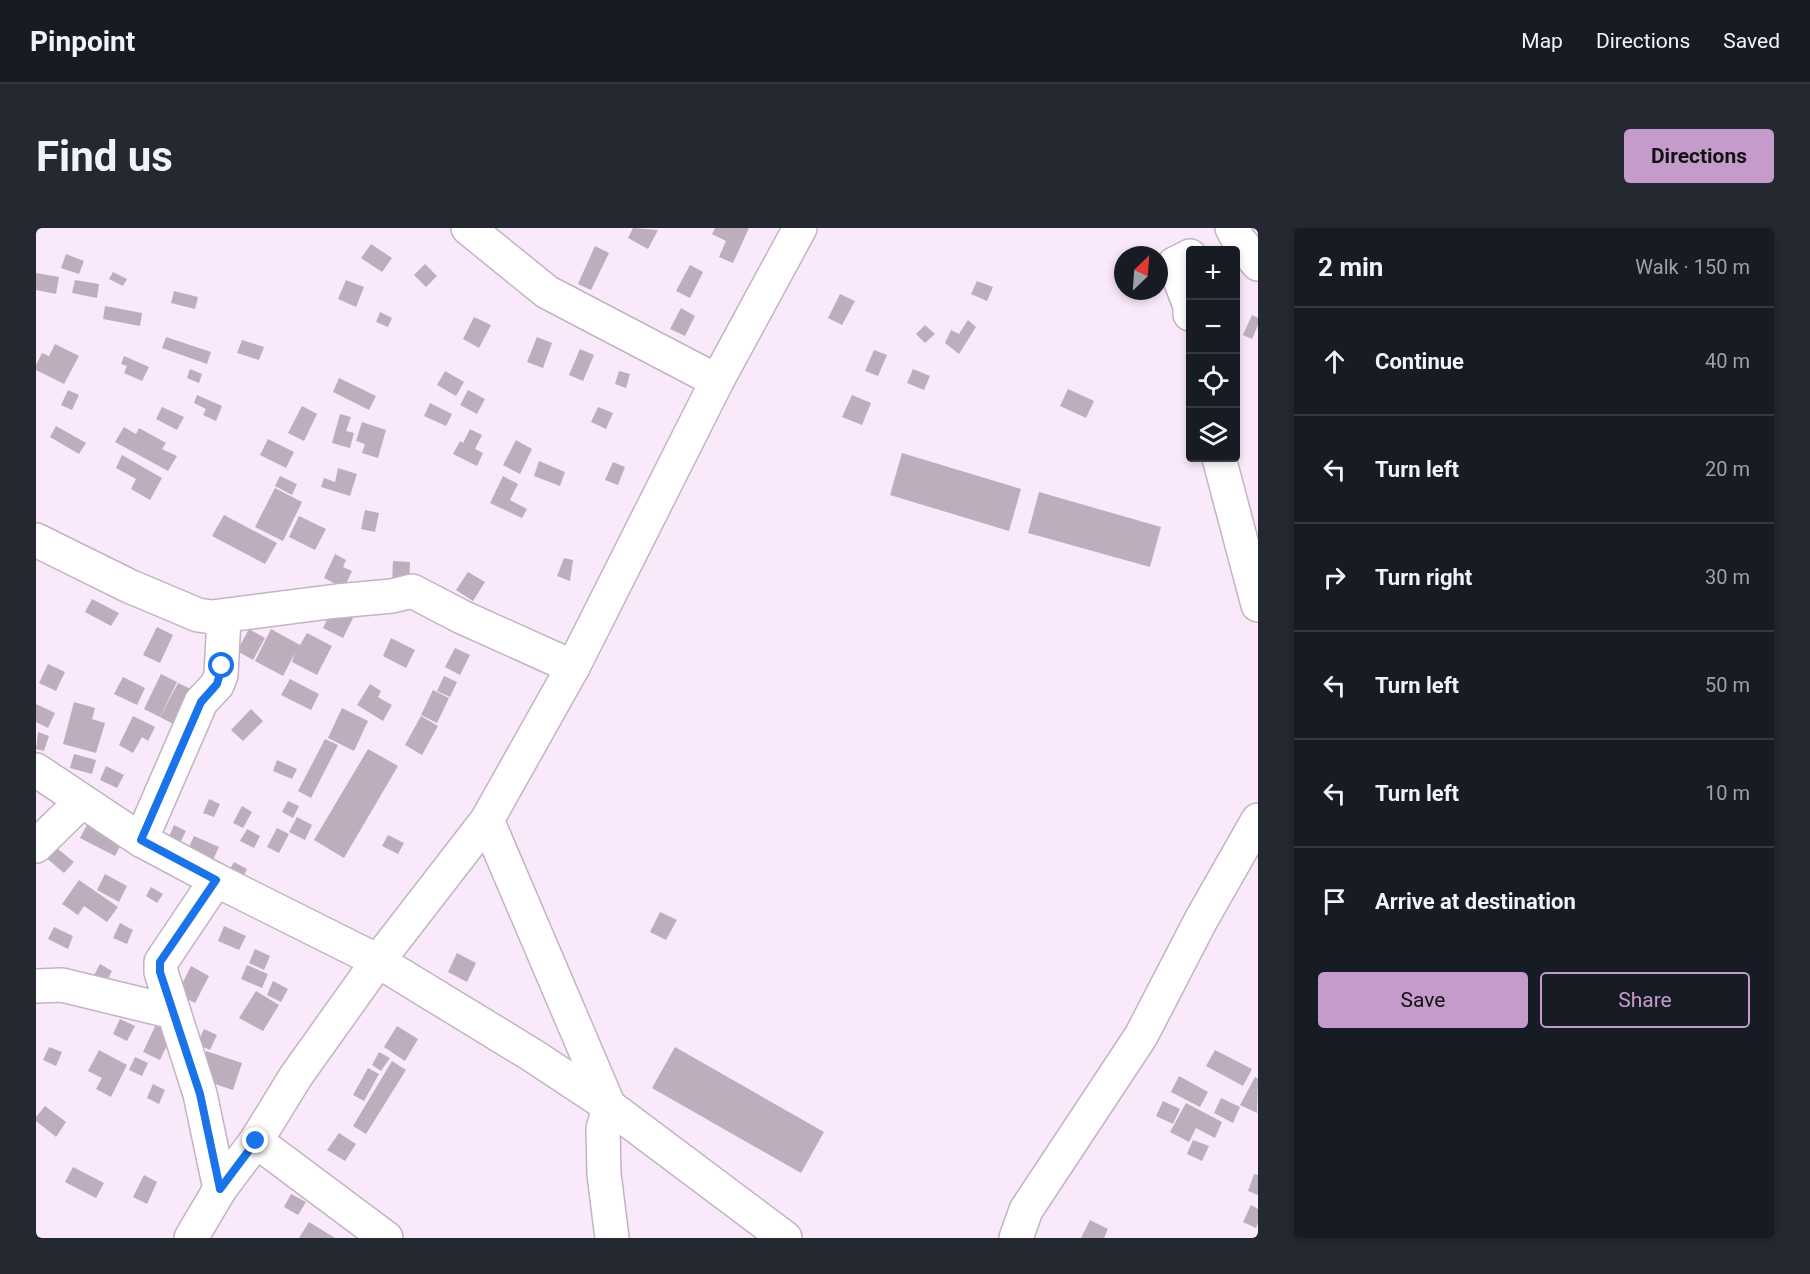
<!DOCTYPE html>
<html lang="en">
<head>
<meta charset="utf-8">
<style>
  body { margin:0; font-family:Roboto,sans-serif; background:#242831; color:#f1f3f6 }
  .controls { position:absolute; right:18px; top:18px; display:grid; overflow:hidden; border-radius:6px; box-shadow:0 3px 9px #0003 }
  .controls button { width:54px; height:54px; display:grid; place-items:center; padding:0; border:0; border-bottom:2px solid #363941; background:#171b24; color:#f1f3f6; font:30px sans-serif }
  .compass { position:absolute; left:1078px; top:18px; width:54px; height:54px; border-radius:50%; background:#171b24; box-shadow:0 3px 9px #0003; rotate:25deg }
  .stop { position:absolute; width:18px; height:18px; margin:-14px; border:4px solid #1a73e8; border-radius:50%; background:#fff }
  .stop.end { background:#1a73e8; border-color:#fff; box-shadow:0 2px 6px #0008 }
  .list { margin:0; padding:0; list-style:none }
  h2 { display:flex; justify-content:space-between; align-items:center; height:78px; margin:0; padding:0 24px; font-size:26px }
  h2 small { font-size:20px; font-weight:400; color:#9ea1a6 }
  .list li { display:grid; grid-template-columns:39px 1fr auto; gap:18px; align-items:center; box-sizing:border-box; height:108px; padding:0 24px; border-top:2px solid #363941 }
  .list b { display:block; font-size:22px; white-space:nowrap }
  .list em { font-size:20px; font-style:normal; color:#9ea1a6 }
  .actions { display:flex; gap:12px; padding:18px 24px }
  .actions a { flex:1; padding:14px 0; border:2px solid #c59bcc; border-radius:6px; text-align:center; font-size:21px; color:#c59bcc }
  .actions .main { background:#c59bcc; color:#111 }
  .icon { flex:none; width:33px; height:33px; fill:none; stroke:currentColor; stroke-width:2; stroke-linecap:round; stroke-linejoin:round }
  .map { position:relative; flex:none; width:1222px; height:1010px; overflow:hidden; border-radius:6px }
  header { display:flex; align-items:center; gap:36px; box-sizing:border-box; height:84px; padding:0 30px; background:#171b24; border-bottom:2px solid #363941 }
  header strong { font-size:28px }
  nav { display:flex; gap:33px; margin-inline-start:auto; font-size:21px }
  .intro { display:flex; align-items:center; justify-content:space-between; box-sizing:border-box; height:144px; padding:0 36px }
  h1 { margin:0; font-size:42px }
  .button { padding:15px 27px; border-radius:6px; background:#c59bcc; color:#111; font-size:21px; font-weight:700 }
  main { display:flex; gap:36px; padding:0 36px }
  aside { flex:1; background:#171b24; border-radius:6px; box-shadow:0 3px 9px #0003 }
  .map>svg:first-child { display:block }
  .building { fill:#bdaebe }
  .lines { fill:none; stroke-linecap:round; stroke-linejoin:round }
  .minor-casing { stroke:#c3b3c3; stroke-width:36 }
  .minor { stroke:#fff; stroke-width:33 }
  .route { stroke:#1a73e8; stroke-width:8 }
</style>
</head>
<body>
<header>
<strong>Pinpoint</strong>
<nav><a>Map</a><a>Directions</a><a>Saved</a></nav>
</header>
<div class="intro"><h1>Find us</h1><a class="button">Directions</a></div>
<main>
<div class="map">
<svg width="1222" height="1010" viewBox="0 0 1222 1010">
  <rect width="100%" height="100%" fill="#fae9fb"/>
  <g class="building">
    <path d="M597,0L622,2L612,21L592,10Z"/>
    <path d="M679,0H713L697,35L683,29L690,13L676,6Z"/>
    <path d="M335,16L356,30L346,44L325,30Z"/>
    <path d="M559,18L573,25L555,62L542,56Z"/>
    <path d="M30,26L48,33L43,46L25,40Z"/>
    <path d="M389,36L401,48L390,59L378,47Z"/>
    <path d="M654,37L667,44L654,70L640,63Z"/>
    <path d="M77,44L91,51L87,58L73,51Z"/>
    <path d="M0,45L23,49L20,66L0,62Z"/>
    <path d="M39,52L63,56L61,70L36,65Z"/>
    <path d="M310,52L328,59L320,79L302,71Z"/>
    <path d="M941,53L957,59L951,73L935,66Z"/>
    <path d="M138,63L162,69L159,81L135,75Z"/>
    <path d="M804,66L819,73L806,97L792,90Z"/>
    <path d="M69,78L106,85L104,98L67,91Z"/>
    <path d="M645,80L659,88L649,108L634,101Z"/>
    <path d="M344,84L356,90L352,99L340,94Z"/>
    <path d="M1216,87L1222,90V97L1216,111L1207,107Z"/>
    <path d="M438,89L455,97L443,120L427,111Z"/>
    <path d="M932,92L940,99L923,126L909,115L915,102L923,106Z"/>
    <path d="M889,97L899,106L889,115L880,106Z"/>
    <path d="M130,109L175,124L171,136L126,120Z"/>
    <path d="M501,109L516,115L507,140L491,134Z"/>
    <path d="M206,112L228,119L223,132L201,125Z"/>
    <path d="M19,116L43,128L28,156L0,142V137L6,125L13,128Z"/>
    <path d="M544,121L558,127L547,153L533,147Z"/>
    <path d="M838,122L851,127L842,148L829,143Z"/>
    <path d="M88,128L113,139L106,153L88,145L91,138L85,136Z"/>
    <path d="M154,141L166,146L163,155L151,150Z"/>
    <path d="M877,141L894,148L888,162L871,155Z"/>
    <path d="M409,143L428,154L420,168L401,157Z"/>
    <path d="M583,143L594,146L590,160L579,156Z"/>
    <path d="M303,150L340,168L333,182L297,164Z"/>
    <path d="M1032,161L1058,173L1050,190L1024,178Z"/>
    <path d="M32,162L43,167L36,182L25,177Z"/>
    <path d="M432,162L449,171L441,186L424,177Z"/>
    <path d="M161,167L186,178L180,193L167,187L170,181L158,175Z"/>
    <path d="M816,167L835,175L826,197L806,189Z"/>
    <path d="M394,175L416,186L410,198L388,188Z"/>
    <path d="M266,178L281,186L268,213L252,205Z"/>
    <path d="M126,179L148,189L141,202L120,191Z"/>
    <path d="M562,179L577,185L570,201L555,194Z"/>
    <path d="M304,186L315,189L310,203L318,205L314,220L296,215Z"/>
    <path d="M326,194L350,202L342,230L326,225L329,216L320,213Z"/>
    <path d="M20,198L50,215L43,226L14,209Z"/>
    <path d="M88,199L100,206L103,200L130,215L126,221L141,228L132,243L79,214Z"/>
    <path d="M434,201L446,207L439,221L447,225L441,238L417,226L424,213L427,215Z"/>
    <path d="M232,211L258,224L250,240L224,227Z"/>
    <path d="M480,212L496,221L484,246L467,237Z"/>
    <path d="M866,225L985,261L973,303L854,267Z"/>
    <path d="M86,227L126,250L114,272L95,261L100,251L80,240Z"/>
    <path d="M503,233L529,244L524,258L498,248Z"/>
    <path d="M577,234L589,239L582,257L569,252Z"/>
    <path d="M302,240L321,246L314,268L285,259L288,250L299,254Z"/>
    <path d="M244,248L261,256L256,267L239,258Z"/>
    <path d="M467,248L482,256L474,272L491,281L486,290L454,275Z"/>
    <path d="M239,260L266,274L247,313L219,299Z"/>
    <path d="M1003,264L1125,299L1114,339L992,305Z"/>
    <path d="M329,282L343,285L339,304L325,301Z"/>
    <path d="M188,287L241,315L229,336L176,308Z"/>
    <path d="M263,288L290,301L279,322L253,309Z"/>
    <path d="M299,326L310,332L307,339L316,343L308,360L288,350Z"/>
    <path d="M528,330L537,332L534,353L521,348Z"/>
    <path d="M357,333L374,334L373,358H356Z"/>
    <path d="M432,344L449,354L437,373L420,362Z"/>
    <path d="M56,371L83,385L75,398L49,384Z"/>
    <path d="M297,380L317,390L307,410L287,400Z"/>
    <path d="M121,399L137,407L124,435L107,427Z"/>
    <path d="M213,401L229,410L217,432L201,423Z"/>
    <path d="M235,401L264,417L271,405L296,418L281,447L256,434L259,425L247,448L219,433Z"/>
    <path d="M355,410L379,422L370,440L347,428Z"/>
    <path d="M419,420L434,427L424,447L409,439Z"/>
    <path d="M12,436L29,444L20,463L3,455Z"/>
    <path d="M125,446L141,454L124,489L108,481Z"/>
    <path d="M408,448L421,454L414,469L401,463Z"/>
    <path d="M87,449L109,460L101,477L78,466Z"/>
    <path d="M254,451L283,466L275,482L245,467Z"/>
    <path d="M142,455L157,462L139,497L124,489Z"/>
    <path d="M334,456L345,463L342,469L356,477L347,493L321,477Z"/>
    <path d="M397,462L413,470L401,495L385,487Z"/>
    <path d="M38,474L59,480L56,491L69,495L60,525L27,516Z"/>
    <path d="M0,476L19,485L12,500L0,494Z"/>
    <path d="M306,480L332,493L318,523L292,510Z"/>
    <path d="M215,481L227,493L207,513L195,502Z"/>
    <path d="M97,488L119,499L112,513L106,509L97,525L83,517Z"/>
    <path d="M385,488L402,498L386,527L369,517Z"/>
    <path d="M2,504L13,508L8,523L0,521Z"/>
    <path d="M289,511L302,517L275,570L262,563Z"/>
    <path d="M332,521L362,538L308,630L278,612Z"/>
    <path d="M38,526L60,532L56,546L34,540Z"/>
    <path d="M241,532L261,541L256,551L237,543Z"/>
    <path d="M70,538L88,547L81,560L64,552Z"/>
    <path d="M173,571L184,576L178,589L167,585Z"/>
    <path d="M252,573L263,578L257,590L246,584Z"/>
    <path d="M206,578L216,584L207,600L197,595Z"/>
    <path d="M261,589L276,597L269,612L253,604Z"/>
    <path d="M52,595L87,613L79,628L44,610Z"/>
    <path d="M138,597L150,603L144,615L133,609Z"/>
    <path d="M241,600L253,606L243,625L231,619Z"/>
    <path d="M211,601L224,608L218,620L204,613Z"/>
    <path d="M352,607L368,615L362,626L346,618Z"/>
    <path d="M158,608L183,619L176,634L151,623Z"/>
    <path d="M17,617L38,634L28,645L8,628Z"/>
    <path d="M198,634L211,641L205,653L191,646Z"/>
    <path d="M69,646L91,658L83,674L61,662Z"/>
    <path d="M43,652L82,679L71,694L48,678L42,687L26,676Z"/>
    <path d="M115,659L127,666L121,675L110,668Z"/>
    <path d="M624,684L641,692L630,712L614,704Z"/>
    <path d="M84,695L97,702L91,716L77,710Z"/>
    <path d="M188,698L210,708L203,722L182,713Z"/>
    <path d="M18,699L37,708L32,721L12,711Z"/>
    <path d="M219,721L234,728L228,742L213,735Z"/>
    <path d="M421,725L440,735L431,754L412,744Z"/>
    <path d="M64,736L76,743L69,757L56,751Z"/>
    <path d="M211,737L232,746L226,760L205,751Z"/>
    <path d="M155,738L173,748L159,775L141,766Z"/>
    <path d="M237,753L252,761L245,774L231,767Z"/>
    <path d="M220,763L243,777L227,803L203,790Z"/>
    <path d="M84,791L99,798L91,813L77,806Z"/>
    <path d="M121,794L138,802L124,832L107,824Z"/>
    <path d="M361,798L382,811L369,833L348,819Z"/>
    <path d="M168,801L181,807L174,822L161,816Z"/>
    <path d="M13,819L26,824L20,838L7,832Z"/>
    <path d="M639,819L788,904L765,945L616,860Z"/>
    <path d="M63,822L91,837L75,869L60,861L66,850L52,843Z"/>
    <path d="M1179,822L1216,841L1207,858L1170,838Z"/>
    <path d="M170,823L206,835L197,862L161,850Z"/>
    <path d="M343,824L354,830L345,843L336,837Z"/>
    <path d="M99,829L112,835L106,848L93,842Z"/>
    <path d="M356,833L370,842L330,906L317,898Z"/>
    <path d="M332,840L343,846L328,873L317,867Z"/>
    <path d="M1143,848L1172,864L1164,879L1135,864Z"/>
    <path d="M1219,849L1222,851L1221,885L1204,877Z"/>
    <path d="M117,856L129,862L123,876L111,870Z"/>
    <path d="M1185,870L1204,879L1197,895L1178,885Z"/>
    <path d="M1127,873L1144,881L1137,896L1120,888Z"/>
    <path d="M1150,875L1186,894L1179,910L1160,900L1153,914L1134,904Z"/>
    <path d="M9,878L30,894L20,909L0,893V889Z"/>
    <path d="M303,905L320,916L309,933L291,922Z"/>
    <path d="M1157,912L1173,918L1166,933L1151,926Z"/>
    <path d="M37,939L68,955L60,970L29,954Z"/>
    <path d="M1218,946L1222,947V967L1212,963Z"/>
    <path d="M108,947L121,954L111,976L97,969Z"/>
    <path d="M255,966L270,974L262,987L248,979Z"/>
    <path d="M1215,977L1222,981V995L1220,1000L1207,994Z"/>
    <path d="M1054,992L1072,1001L1068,1010H1045Z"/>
    <path d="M273,994L299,1010H263Z"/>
  </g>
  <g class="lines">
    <defs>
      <g id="minor">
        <path d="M432,0L511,64L681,153"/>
        <path d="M1196,0L1202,11L1222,36"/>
        <path d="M1154,28L1138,36L1154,78V86"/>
        <path d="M1183,230L1222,377"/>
        <path d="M0,312L93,358L162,387L176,389L301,373L356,368L376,363L426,389L537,439"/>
        <path d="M0,542L105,612L180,652L342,733L496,827L573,878L749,1010"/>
        <path d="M451,592L573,878L567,901L568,946L576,1010"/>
        <path d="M105,612L165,474L181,457L185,447L188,389"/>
        <path d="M0,618L46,573"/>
        <path d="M180,652L125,734V744L164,866L184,961"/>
        <path d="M0,758L26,757L137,784"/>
        <path d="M220,913L350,1010"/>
        <path d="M155,1010L184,961L220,913L260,848L342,733L451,592L537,439L681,153L764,0"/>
        <path d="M980,1010L990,982L1105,808L1165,692L1222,592"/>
      </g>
    </defs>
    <use href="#minor" class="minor-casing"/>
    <use href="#minor" class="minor"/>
  </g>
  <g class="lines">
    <path class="route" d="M186,438L181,456L165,474L105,612L180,652L124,734V744L164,866L184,961L220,913"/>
  </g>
</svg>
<div class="controls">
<button>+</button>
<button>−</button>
<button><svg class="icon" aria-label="locate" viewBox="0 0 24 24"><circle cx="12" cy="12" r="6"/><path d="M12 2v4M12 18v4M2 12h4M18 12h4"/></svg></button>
<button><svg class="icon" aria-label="layers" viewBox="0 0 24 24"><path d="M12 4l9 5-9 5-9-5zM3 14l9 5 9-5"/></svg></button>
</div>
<svg class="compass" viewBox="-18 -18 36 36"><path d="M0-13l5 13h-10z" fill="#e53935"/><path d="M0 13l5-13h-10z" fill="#9ea1a6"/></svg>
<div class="stop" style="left:186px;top:438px"></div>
<div class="stop end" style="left:220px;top:913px"></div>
</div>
<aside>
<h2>2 min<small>Walk · 150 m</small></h2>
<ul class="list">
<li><svg class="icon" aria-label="ahead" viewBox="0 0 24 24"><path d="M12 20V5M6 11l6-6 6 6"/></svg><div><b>Continue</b></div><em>40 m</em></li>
<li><svg class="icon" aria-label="left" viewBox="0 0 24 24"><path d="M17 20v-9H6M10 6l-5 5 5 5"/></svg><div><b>Turn left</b></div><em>20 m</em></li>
<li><svg class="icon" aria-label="right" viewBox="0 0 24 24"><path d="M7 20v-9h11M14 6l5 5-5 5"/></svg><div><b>Turn right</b></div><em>30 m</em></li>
<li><svg class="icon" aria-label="left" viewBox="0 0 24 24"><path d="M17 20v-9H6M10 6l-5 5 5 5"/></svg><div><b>Turn left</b></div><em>50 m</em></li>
<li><svg class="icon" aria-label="left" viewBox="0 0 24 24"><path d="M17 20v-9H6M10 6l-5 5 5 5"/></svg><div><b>Turn left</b></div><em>10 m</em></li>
<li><svg class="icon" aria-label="arrive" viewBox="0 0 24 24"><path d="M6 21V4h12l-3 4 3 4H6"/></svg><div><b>Arrive at destination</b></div></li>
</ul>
<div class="actions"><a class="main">Save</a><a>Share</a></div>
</aside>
</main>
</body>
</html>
